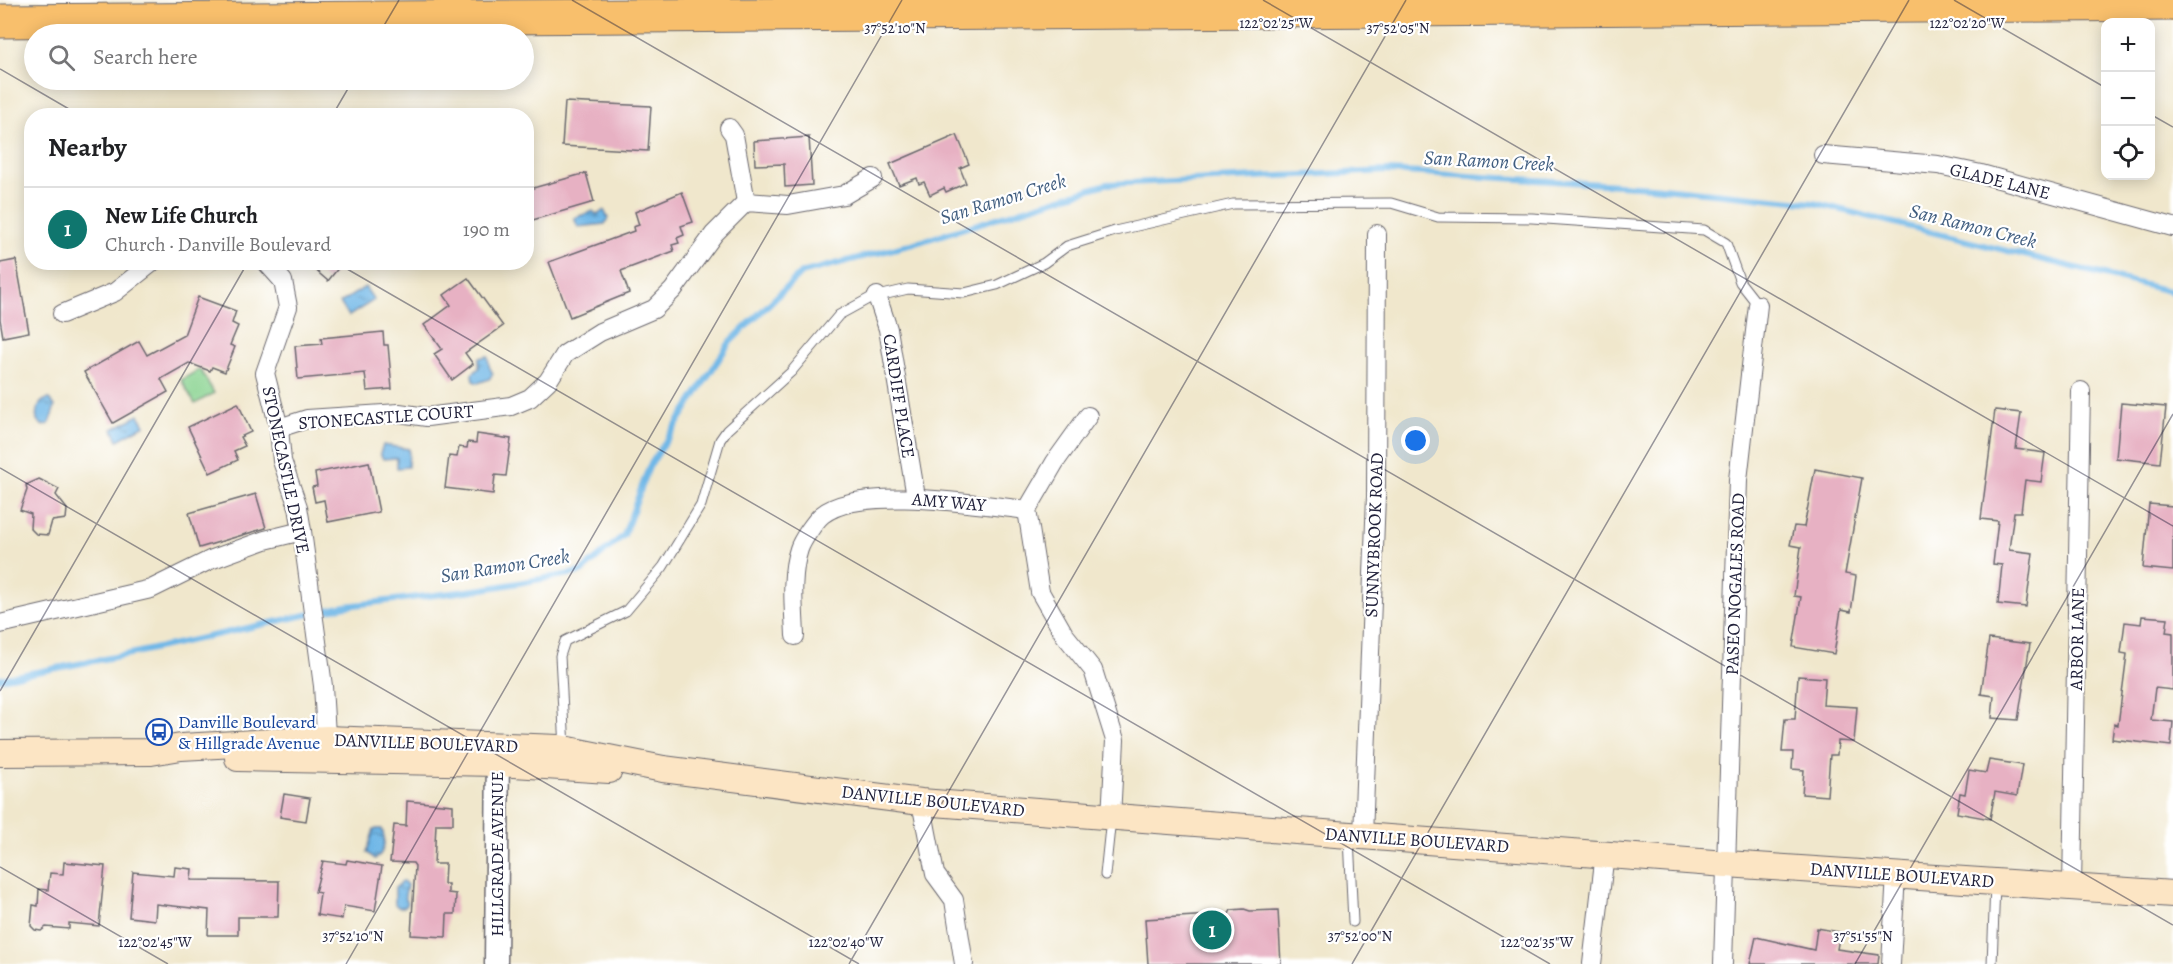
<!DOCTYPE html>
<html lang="en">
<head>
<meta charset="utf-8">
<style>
  body { margin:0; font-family:Alegreya,serif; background:#f6f6f6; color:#202124 }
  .controls { position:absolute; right:18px; top:18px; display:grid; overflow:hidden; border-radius:12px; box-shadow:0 3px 15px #0003 }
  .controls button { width:54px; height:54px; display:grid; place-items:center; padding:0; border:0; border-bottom:2px solid #e0e0e0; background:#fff; color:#202124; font:30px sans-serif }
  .you { position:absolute; left:1416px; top:441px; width:21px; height:21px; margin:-15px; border:4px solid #fff; border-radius:50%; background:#1a73e8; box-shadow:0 0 0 9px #1a73e833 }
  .badge { display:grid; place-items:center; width:39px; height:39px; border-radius:50%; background:#0f766e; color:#fff; font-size:20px; font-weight:700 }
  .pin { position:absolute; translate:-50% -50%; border:3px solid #fff; box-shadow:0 2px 6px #0006 }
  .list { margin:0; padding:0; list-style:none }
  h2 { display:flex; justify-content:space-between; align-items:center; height:78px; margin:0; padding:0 24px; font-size:26px }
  h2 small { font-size:20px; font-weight:400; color:#757577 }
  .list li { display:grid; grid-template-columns:39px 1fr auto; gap:18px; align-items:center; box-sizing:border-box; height:84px; padding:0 24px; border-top:2px solid #e0e0e0 }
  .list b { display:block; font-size:22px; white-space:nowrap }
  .list p { margin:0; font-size:20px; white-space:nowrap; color:#757577 }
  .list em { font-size:20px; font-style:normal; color:#757577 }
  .icon { flex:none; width:33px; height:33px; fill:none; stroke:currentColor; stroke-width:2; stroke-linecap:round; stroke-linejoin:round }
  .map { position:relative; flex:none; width:2173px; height:964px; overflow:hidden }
  .search { position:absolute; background:#fff; box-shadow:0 3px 15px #0003; left:24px; top:24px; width:510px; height:66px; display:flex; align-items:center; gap:15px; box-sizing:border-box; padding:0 21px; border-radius:33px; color:#757577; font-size:22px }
  .panel { position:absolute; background:#fff; box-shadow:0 3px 15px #0003; left:24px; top:108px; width:510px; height:162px; border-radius:24px }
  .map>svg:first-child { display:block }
  .garden { fill:#89d390; stroke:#567a66; stroke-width:1.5 }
  .water { fill:url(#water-ripples); stroke:#486c91; stroke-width:1.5 }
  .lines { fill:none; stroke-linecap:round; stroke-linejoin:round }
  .stream { stroke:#6fb7e7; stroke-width:6 }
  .building { fill:#e7b1c3 }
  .service-casing { stroke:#6a676e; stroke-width:11 }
  .minor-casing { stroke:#6a676e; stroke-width:20 }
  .tertiary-casing { stroke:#6a676e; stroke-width:25 }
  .secondary-casing { stroke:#6a676e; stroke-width:28 }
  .motorway-casing { stroke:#6a676e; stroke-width:35 }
  .service { stroke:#fff; stroke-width:9 }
  .minor { stroke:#fff; stroke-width:18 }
  .tertiary { stroke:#fff; stroke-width:22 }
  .secondary { stroke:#fce5c4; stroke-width:26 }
  .motorway { stroke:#f8bf6c; stroke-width:33 }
  .ticks { fill:none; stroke:#22223b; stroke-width:1.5; stroke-opacity:0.45 }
  .labels { text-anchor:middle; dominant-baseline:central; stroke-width:4.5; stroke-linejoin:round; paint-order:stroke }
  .street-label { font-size:18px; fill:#22223b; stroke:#fff }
  .transit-label { font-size:18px; fill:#164399; stroke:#fff; text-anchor:start }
  .water-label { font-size:20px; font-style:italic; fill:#415e80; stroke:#fff }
  .ticks-label { font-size:15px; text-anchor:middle; fill:#22223b; stroke:#fff; stroke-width:4.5; stroke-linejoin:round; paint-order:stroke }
</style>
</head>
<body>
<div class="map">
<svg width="2173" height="964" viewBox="0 0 2173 964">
  <defs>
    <pattern id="water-ripples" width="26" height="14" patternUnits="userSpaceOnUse" patternTransform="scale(1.5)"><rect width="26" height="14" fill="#6fb7e7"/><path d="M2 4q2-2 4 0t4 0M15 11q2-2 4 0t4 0" fill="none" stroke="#5b94bc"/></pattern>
  </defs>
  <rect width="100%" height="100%" fill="#fff"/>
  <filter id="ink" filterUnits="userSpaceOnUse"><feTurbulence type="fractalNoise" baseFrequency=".0167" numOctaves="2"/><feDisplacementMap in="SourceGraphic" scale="12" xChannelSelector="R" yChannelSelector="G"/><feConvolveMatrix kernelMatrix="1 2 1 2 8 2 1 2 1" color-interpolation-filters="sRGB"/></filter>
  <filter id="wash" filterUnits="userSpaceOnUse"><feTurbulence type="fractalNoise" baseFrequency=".008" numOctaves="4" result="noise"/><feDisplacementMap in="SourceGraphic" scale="24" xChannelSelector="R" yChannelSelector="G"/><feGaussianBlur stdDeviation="1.35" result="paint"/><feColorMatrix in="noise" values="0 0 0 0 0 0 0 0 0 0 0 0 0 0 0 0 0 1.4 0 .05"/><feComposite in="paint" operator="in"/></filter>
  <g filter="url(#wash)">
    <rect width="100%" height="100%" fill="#f0e7cc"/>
    <path class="garden" d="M200,369L214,393L195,404L181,380Z"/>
    <g class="water">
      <path d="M604,210L608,218L605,224L578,227L574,218L593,211L597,215Z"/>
      <path d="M365,287L374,300L349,316L340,303Z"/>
      <path d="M488,356L489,366L493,374L489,379L478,383L473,381L472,374L479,368V358Z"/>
      <path d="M49,399L55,406L49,424L43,426L37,420C35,411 39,400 49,399Z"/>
      <path d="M139,415L145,425L118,440L113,429Z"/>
      <path d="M383,445L409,449L408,467L397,468V458L383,459L380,453Z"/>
      <path d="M374,829H382C386,840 385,853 375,859L367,852Z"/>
      <path d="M403,881L407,885L405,895L407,903L404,907H398L395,904V888Z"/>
    </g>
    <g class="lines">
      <path class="stream" d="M0,679L135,653L346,606L483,589L581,572L624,535L649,467L730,342L801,273L916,243L1106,184L1388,171L1652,187L1814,203L2173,292"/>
    </g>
    <g id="blocks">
      <g class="building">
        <path d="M565,102L651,106L648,151L562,146Z"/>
        <path d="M957,135L969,164L960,168L966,183L946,192L944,188L930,195L924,182L919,184L917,178L899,185L890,164Z"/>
        <path d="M809,137L812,185L785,187L784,164L755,165L754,141Z"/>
        <path d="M586,173L594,202L526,222V190Z"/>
        <path d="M682,192L693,222L681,226L684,235L677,238L679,243L672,245L674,251L621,271L629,293L570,317L549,262L634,231L633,227L639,225L635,212Z"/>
        <path d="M16,260L29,332L3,337L0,319V263Z"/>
        <path d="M306,262H343L328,281Z"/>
        <path d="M468,278L503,326L465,353L473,364L452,380L434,354L442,349L424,325L451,305L444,295Z"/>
        <path d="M198,297L236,311L232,323L238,326L230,345L235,347L225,372L212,367L210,371L189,363L161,379L168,392L113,423L84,372L139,341L147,355L184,335Z"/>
        <path d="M383,332L384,345H388L392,389L367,391L365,373L298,379L295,346L322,344L321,338Z"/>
        <path d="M238,403L251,432L240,437L245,446L234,451L238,460L210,473L188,427Z"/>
        <path d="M2121,403L2166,407L2160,463L2116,458Z"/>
        <path d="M1995,410L2021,413L2016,449L2045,453L2041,482L2025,480L2021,512H2014L2009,550L2033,553L2026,607L1998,604L2002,565L1993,564L1998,521L1981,519Z"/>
        <path d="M477,434L511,439L506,476L495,475L493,494L445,488L449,456L457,457L459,447L467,448L468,442L476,443Z"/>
        <path d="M369,462L379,512L328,522L324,500L315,502L312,487L317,486L315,473Z"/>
        <path d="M1815,469L1862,478L1845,574L1856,576L1851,612L1841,610L1834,654L1793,647L1801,597L1794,596L1801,547L1790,545L1794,526L1804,527Z"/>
        <path d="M39,479L59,489L56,495L67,509L66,519L52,521L48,535L36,534L30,528L31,514L20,510L27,490L26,485Z"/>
        <path d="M256,494L266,528L199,548L189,513Z"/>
        <path d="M2149,504L2173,506V571L2143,568Z"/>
        <path d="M2142,616L2168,618L2166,632L2173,633V690L2155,688L2151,720L2173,722L2171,746L2112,739L2114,724L2118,725L2127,654L2121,653L2125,622L2141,624Z"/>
        <path d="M1989,639L2030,644L2018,720L1992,718L1994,696L1981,694Z"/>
        <path d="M1798,676L1825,678L1823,705L1857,707L1854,742L1838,741L1837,755H1830L1827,796L1802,794L1804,770L1792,769L1793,752H1782L1785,719H1795Z"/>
        <path d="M1989,760L2022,765L2017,796L1995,792L1990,819L1957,813L1960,793L1965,794L1969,770L1986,773Z"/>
        <path d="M284,794L310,798L306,821L280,817Z"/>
        <path d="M407,801L453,805V824H436L434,864H445L444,884H448V893L456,894L455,914H447L446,937L411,935L415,866L413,863L390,862L394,825L406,826Z"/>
        <path d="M347,860L382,866L375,911L344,906L342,919L317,915L320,893L315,892L323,861L346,864Z"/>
        <path d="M64,862L105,866L99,926L69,923V929L46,927L41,931L35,930L31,926L33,905L38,906L39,889L48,890L50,873L63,874Z"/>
        <path d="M175,867L192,869L191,880L279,881L278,917H238V935H208L209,910L156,904L155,920L129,917L133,872L174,876Z"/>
        <path d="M1244,909L1250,911L1278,910L1281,964H1148L1145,919L1229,914L1231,910Z"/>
        <path d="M1817,928L1840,932L1837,949L1879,955L1878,964H1750L1756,937L1814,950Z"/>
      </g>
    </g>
  </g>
  <g filter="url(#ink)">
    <use href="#blocks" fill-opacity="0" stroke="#6a676e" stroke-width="1.5"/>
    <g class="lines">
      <defs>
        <g id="service">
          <path d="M565,748L560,656L565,641L626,611L663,567L701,505L720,440L727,430L791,372L839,315L870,298L908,289L964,293L997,285L1044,263L1067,246L1115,231L1233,204L1391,203L1438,217L1532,218L1704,230L1726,243L1740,282L1758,305"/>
          <path d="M1349,837L1353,922"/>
          <path d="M1105,875L1111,818"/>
          <path d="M1992,964L1995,884"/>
        </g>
        <g id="minor">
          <path d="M729,128L734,135L746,202"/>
          <path d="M1823,155L1938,165L1981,174L2173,227"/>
          <path d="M266,262L283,281L288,307L265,373L279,428L282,461L298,507L302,531L323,686L327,751"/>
          <path d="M877,296L888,329L916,497"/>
          <path d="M62,314L115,292L153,262"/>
          <path d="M1088,416L1055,462L1027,510L1040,592L1064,634L1093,670L1115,740L1111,818"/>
          <path d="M279,428L307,419L399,413L427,417L511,406L530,398L548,381L565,354L600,332L654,309L673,290L714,234L746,202L788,205L844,195L873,178"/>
          <path d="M0,624L151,589L210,560L265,540L302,531"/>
          <path d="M795,636C794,608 790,576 799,549C802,540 815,521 822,515C859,484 981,505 1027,510"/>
          <path d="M921,802L935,874L954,900L964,964"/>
          <path d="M1363,836L1376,496L1377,234"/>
          <path d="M2072,887L2081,391"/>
          <path d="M1592,964L1605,853"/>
          <path d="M1723,964L1738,480L1758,305"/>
          <path d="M1891,964L1896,874"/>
        </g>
        <path id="tertiary" d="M496,964L498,746"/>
        <g id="secondary">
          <path d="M0,753L151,752L181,747L327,739L559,748L663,769L921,802L1726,864L2173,894"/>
          <path d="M238,758L498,763L609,770"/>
        </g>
        <path id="motorway" d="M0,21L2173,4"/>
      </defs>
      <use href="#service" class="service-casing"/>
      <use href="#minor" class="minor-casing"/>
      <use href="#tertiary" class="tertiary-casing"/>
      <use href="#secondary" class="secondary-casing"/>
      <use href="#motorway" class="motorway-casing"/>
      <use href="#service" class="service"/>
      <use href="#minor" class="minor"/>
      <use href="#tertiary" class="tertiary"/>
      <use href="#secondary" class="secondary"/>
      <use href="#motorway" class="motorway"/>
    </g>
  </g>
  <path class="ticks" d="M572,0L2173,925M1263,0L2173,526M1954,0L2106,88M379,34L399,0M0,69L81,116M2150,114L2173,127M332,116L353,80M335,262L1550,964M0,468L859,964M0,691L248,262M0,867L168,964M346,964L902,0M849,964L1406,0M1352,964L1909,0M1855,964L2173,414"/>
  <defs>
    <symbol id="bus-ring" viewBox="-11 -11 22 22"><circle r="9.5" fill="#fff" stroke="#1a4fb4" stroke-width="1.5"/><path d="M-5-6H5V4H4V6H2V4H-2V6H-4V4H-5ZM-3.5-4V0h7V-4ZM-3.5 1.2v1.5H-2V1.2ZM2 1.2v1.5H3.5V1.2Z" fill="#1a4fb4"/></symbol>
  </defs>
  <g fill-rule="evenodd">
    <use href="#bus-ring" x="144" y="717" width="30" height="30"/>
  </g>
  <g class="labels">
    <g class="street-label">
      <text transform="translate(2000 181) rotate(14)">GLADE LANE</text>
      <text transform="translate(899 396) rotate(81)">CARDIFF PLACE</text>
      <text transform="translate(386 417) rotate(-4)">STONECASTLE COURT</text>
      <text transform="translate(286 470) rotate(78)">STONECASTLE DRIVE</text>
      <text transform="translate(949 502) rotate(5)">AMY WAY</text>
      <text transform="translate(1374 535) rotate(-88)">SUNNYBROOK ROAD</text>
      <text transform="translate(1735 584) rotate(-88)">PASEO NOGALES ROAD</text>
      <text transform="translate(2077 639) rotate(-89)">ARBOR LANE</text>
      <text transform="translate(426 743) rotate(2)">DANVILLE BOULEVARD</text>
      <text transform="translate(933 801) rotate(6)">DANVILLE BOULEVARD</text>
      <text transform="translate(1417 840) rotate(4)">DANVILLE BOULEVARD</text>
      <text transform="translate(497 854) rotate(-90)">HILLGRADE AVENUE</text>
      <text transform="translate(1902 875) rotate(4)">DANVILLE BOULEVARD</text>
    </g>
    <g class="transit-label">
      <text x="178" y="722">Danville Boulevard<tspan x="178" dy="21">&amp; Hillgrade Avenue</tspan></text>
    </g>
    <g class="water-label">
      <text transform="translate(1489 161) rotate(3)">San Ramon Creek</text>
      <text transform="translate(1003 199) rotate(-17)">San Ramon Creek</text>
      <text transform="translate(1973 226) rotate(14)">San Ramon Creek</text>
      <text transform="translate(505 566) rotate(-9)">San Ramon Creek</text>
    </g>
  </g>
  <g class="ticks-label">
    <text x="1276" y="28">122°02'25"W</text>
    <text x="1967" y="28">122°02'20"W</text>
    <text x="1398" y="33">37°52'05"N</text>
    <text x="895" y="33">37°52'10"N</text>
    <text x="353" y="941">37°52'10"N</text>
    <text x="1360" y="941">37°52'00"N</text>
    <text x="1863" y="941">37°51'55"N</text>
    <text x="155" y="947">122°02'45"W</text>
    <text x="846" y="947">122°02'40"W</text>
    <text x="1537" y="947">122°02'35"W</text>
  </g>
</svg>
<div class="controls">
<button>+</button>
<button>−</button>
<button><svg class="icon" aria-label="locate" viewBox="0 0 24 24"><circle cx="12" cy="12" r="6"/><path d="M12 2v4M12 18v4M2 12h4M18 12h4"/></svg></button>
</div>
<div class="you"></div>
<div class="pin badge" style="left:1212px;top:930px">1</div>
<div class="search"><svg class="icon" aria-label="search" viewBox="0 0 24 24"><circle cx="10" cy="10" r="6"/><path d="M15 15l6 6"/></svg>Search here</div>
<section class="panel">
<h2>Nearby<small></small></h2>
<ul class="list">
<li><span class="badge">1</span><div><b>New Life Church</b><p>Church · Danville Boulevard</p></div><em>190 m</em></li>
</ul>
</section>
</div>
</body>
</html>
